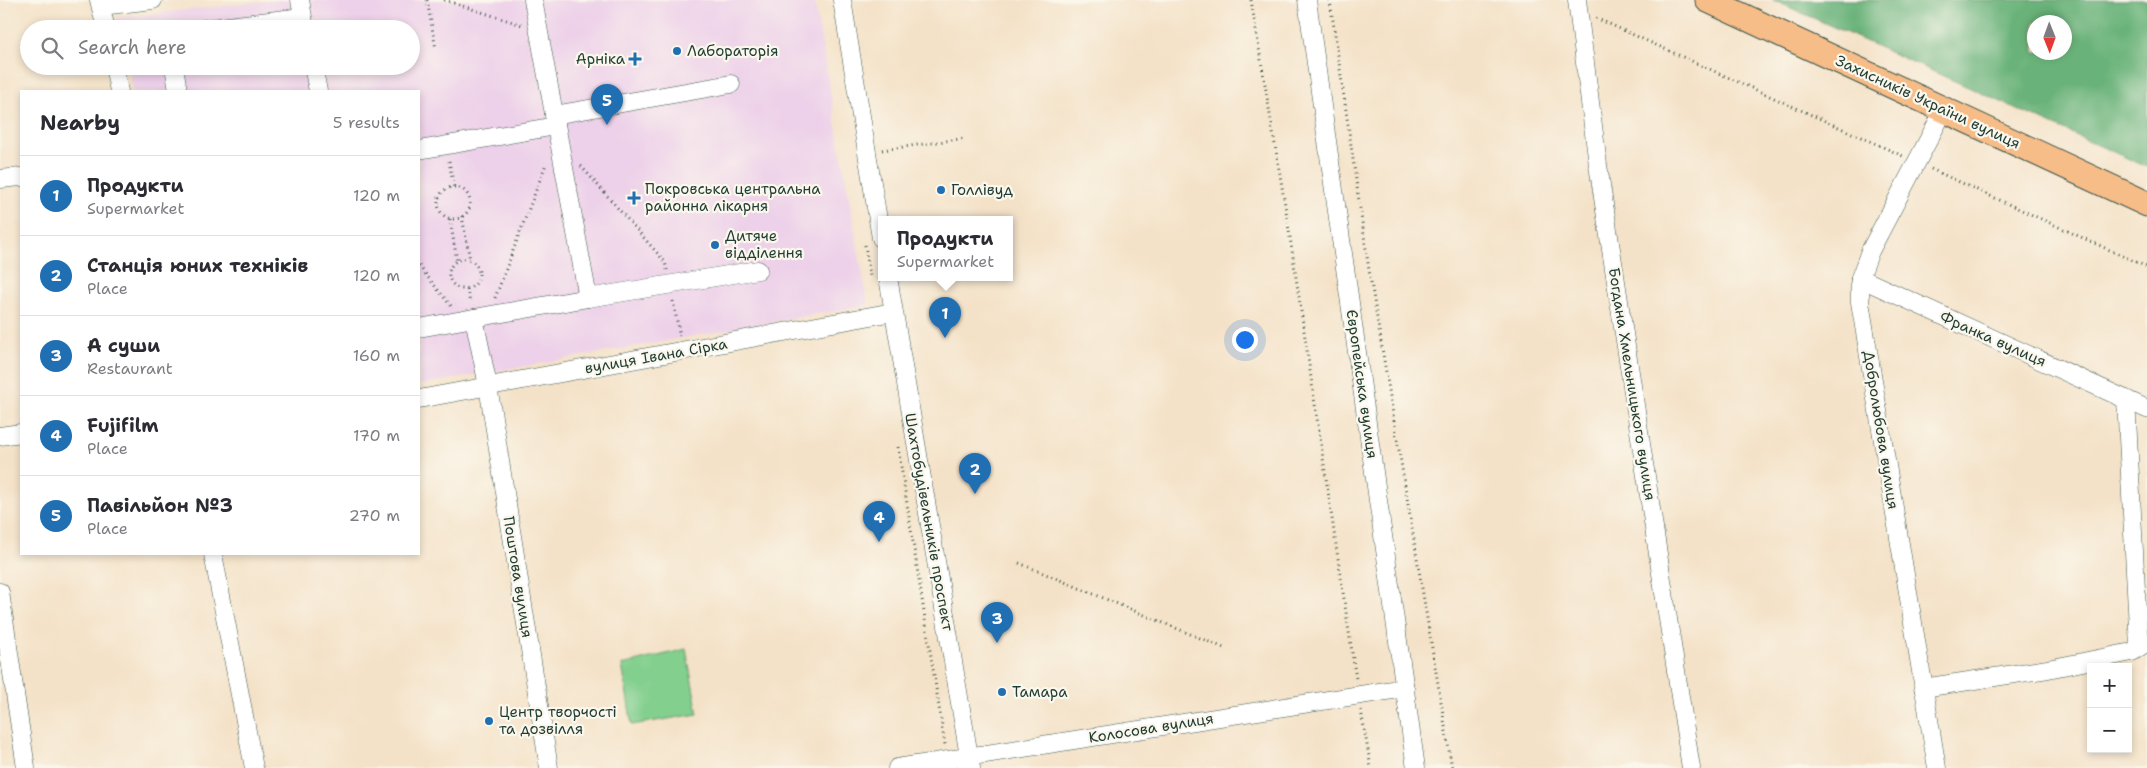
<!DOCTYPE html>
<html lang="en">
<head>
<meta charset="utf-8">
<style>
  body { margin:0; font-family:"Shantell Sans",sans-serif; background:#f2f2f3; color:#2b2b33 }
  .controls { position:absolute; right:15px; bottom:15px; display:grid; overflow:hidden; border-radius:0px; box-shadow:0 2px 8px #0003 }
  .controls button { width:45px; height:45px; display:grid; place-items:center; padding:0; border:0; border-bottom:1px solid #e1e1e2; background:#fff; color:#2b2b33; font:25px sans-serif }
  .compass { position:absolute; left:2027px; top:15px; width:45px; height:45px; border-radius:50%; background:#fff; box-shadow:0 2px 8px #0003; rotate:179deg }
  .you { position:absolute; left:1244px; top:339px; width:18px; height:18px; margin:-12px; border:4px solid #fff; border-radius:50%; background:#1a73e8; box-shadow:0 0 0 8px #1a73e833 }
  .badge { display:grid; place-items:center; width:32px; height:32px; border-radius:50%; background:#1f6fb2; color:#fff; font-size:16px; font-weight:700 }
  .pin { position:absolute; translate:-50% -41px; filter:drop-shadow(0 1px 2px #0008) }
  .pin::after { content:''; position:absolute; top:26px; width:18px; height:15px; background:inherit; clip-path:polygon(0 0,100% 0,50% 100%) }
  .popup { position:absolute; left:878px; top:216px; width:135px; height:65px; box-sizing:border-box; display:grid; place-content:center; border-radius:0px; background:#fff; filter:drop-shadow(0 1px 4px #0005); font-size:16px; white-space:nowrap; color:#7c7c81 }
  .popup b { font-size:19px; color:#2b2b33 }
  .popup::after { content:''; position:absolute; left:50%; top:100%; margin-left:-10px; border:10px solid transparent; border-top-color:#fff }
  .list { margin:0; padding:0; list-style:none }
  h2 { display:flex; justify-content:space-between; align-items:center; height:65px; margin:0; padding:0 20px; font-size:21px }
  h2 small { font-size:16px; font-weight:400; color:#7c7c81 }
  .list li { display:grid; grid-template-columns:32px 1fr auto; gap:15px; align-items:center; box-sizing:border-box; height:80px; padding:0 20px; border-top:1px solid #e1e1e2 }
  .list b { display:block; font-size:19px; white-space:nowrap }
  .list p { margin:0; font-size:16px; white-space:nowrap; color:#7c7c81 }
  .list em { font-size:16px; font-style:normal; color:#7c7c81 }
  .icon { flex:none; width:28px; height:28px; fill:none; stroke:currentColor; stroke-width:2; stroke-linecap:round; stroke-linejoin:round }
  .map { position:relative; flex:none; width:2147px; height:768px; overflow:hidden }
  .search { position:absolute; background:#fff; box-shadow:0 2px 8px #0003; left:20px; top:20px; width:400px; height:55px; display:flex; align-items:center; gap:12px; box-sizing:border-box; padding:0 18px; border-radius:28px; color:#7c7c81; font-size:19px }
  .panel { position:absolute; background:#fff; box-shadow:0 2px 8px #0003; left:20px; top:90px; width:400px; height:465px; border-radius:0px }
  .map>svg:first-child { display:block }
  .built { fill:#edd0e9 }
  .green { fill:#82cf8e; stroke:#508661 }
  .forest { fill:#69b279; stroke:#447856; fill-rule:evenodd }
  .lines { fill:none; stroke-linecap:round; stroke-linejoin:round }
  .minor-casing { stroke:#3f564a; stroke-width:19 }
  .highway-casing { stroke:#3f564a; stroke-width:27 }
  .path { stroke:#3f564a; stroke-width:3; stroke-dasharray:1 4; stroke-linecap:butt }
  .minor { stroke:#fff; stroke-width:18 }
  .highway { stroke:#f7bd88; stroke-width:25 }
  .poi-dot { fill:#1f6fb2; stroke:#fbf7ec; stroke-width:2 }
  .labels { text-anchor:middle; dominant-baseline:central; stroke-width:4.5; stroke-linejoin:round; paint-order:stroke }
  .poi-label { font-size:15px; fill:#1f3d34; stroke:#fbf7ec; text-anchor:start }
  .street-label { font-size:15px; fill:#1f3d34; stroke:#fbf7ec }
</style>
</head>
<body>
<div class="map">
<svg width="2147" height="768" viewBox="0 0 2147 768">
  <rect width="100%" height="100%" fill="#fbf7ec"/>
  <filter id="ink" filterUnits="userSpaceOnUse"><feTurbulence type="fractalNoise" baseFrequency=".02" numOctaves="2"/><feDisplacementMap in="SourceGraphic" scale="10" xChannelSelector="R" yChannelSelector="G"/><feConvolveMatrix kernelMatrix="1 2 1 2 8 2 1 2 1" color-interpolation-filters="sRGB"/></filter>
  <filter id="wash" filterUnits="userSpaceOnUse"><feTurbulence type="fractalNoise" baseFrequency=".0096" numOctaves="4" result="noise"/><feDisplacementMap in="SourceGraphic" scale="20" xChannelSelector="R" yChannelSelector="G"/><feGaussianBlur stdDeviation="1.12" result="paint"/><feColorMatrix in="noise" values="0 0 0 0 0 0 0 0 0 0 0 0 0 0 0 0 0 1.4 0 .05"/><feComposite in="paint" operator="in"/></filter>
  <g filter="url(#wash)">
    <rect width="100%" height="100%" fill="#f4e2c8"/>
    <path class="built" d="M277,0H814L868,305L419,385V91H133L128,66H411V29H119L116,18Z"/>
    <path class="green" d="M686,649L698,714L632,725L622,665Z"/>
    <path class="forest" d="M1773,0H2147V167ZM2034,22H2064V52H2034Z"/>
  </g>
  <g filter="url(#ink)">
    <g class="lines">
      <defs>
        <g id="minor">
          <path d="M99,0L106,29"/>
          <path d="M300,0L305,29"/>
          <path d="M533,0L588,298L474,318L488,386L549,768"/>
          <path d="M842,0L881,238"/>
          <path d="M1307,0L1416,768"/>
          <path d="M1577,0L1598,165L1691,768"/>
          <path d="M101,6L153,0"/>
          <path d="M204,29L302,17"/>
          <path d="M114,66L119,91"/>
          <path d="M174,66L178,91"/>
          <path d="M313,66L318,91"/>
          <path d="M554,115L731,84"/>
          <path d="M419,150L556,126"/>
          <path d="M0,179L21,177"/>
          <path d="M888,277L971,768"/>
          <path d="M1860,278L2147,409"/>
          <path d="M588,298L758,270"/>
          <path d="M419,328L474,318"/>
          <path d="M419,399L893,312"/>
          <path d="M2126,399L2139,647"/>
          <path d="M0,436L21,433"/>
          <path d="M213,554L254,768"/>
          <path d="M0,592L26,768"/>
          <path d="M1923,688L2048,669L2132,652L2147,642"/>
          <path d="M897,768L1405,688"/>
          <path d="M1937,768L1860,302V278L1870,251L1944,110"/>
        </g>
        <path id="highway" d="M1708,0L2147,204"/>
      </defs>
      <use href="#minor" class="minor-casing"/>
      <use href="#highway" class="highway-casing"/>
      <g class="path">
        <path d="M427,0L436,49"/>
        <path d="M444,0L522,25"/>
        <path d="M1251,0L1287,217L1356,679"/>
        <path d="M1330,0L1369,270L1452,768"/>
        <path d="M1596,18L1903,156"/>
        <path d="M882,150L966,138"/>
        <path d="M449,161L454,188"/>
        <path d="M581,166L665,262L667,270"/>
        <path d="M1931,169L2147,267"/>
        <circle cx="454" cy="203" r="16"/>
        <path d="M462,216L470,260"/>
        <path d="M450,219L457,261"/>
        <path d="M865,245L870,276"/>
        <circle cx="464" cy="274" r="15"/>
        <path d="M419,266L451,306"/>
        <path d="M467,289L470,303"/>
        <path d="M495,298L546,164"/>
        <path d="M673,301L680,336"/>
        <path d="M898,447L945,745"/>
        <path d="M1019,563L1224,648"/>
        <path d="M1361,710L1371,768"/>
      </g>
      <use href="#minor" class="minor"/>
      <use href="#highway" class="highway"/>
    </g>
  </g>
  <g class="poi-dot">
    <circle cx="677" cy="51" r="5"/>
    <path d="M632.5 51.5h5v5h5v5h-5v5h-5v-5h-5v-5h5z"/>
    <circle cx="941" cy="190" r="5"/>
    <path d="M631.5 190.5h5v5h5v5h-5v5h-5v-5h-5v-5h5z"/>
    <circle cx="715" cy="245" r="5"/>
    <circle cx="1002" cy="692" r="5"/>
    <circle cx="489" cy="721" r="5"/>
  </g>
  <g class="labels">
    <g class="poi-label">
      <text x="687" y="51">Лабораторія</text>
      <text x="625" y="59" text-anchor="end">Арніка</text>
      <text x="645" y="189">Покровська центральна<tspan x="645" dy="17">районна лікарня</tspan></text>
      <text x="951" y="190">Голлівуд</text>
      <text x="725" y="236">Дитяче<tspan x="725" dy="17">відділення</tspan></text>
      <text x="1012" y="692">Тамара</text>
      <text x="499" y="712">Центр творчості<tspan x="499" dy="17">та дозвілля</tspan></text>
    </g>
    <g class="street-label">
      <text transform="translate(1928 102) rotate(25)">Захисників України вулиця</text>
      <text transform="translate(1993 339) rotate(24)">Франка вулиця</text>
      <text transform="translate(656 356) rotate(-10)">вулиця Івана Сірка</text>
      <text transform="translate(1362 384) rotate(82)">Європейська вулиця</text>
      <text transform="translate(1632 384) rotate(81)">Богдана Хмельницького вулиця</text>
      <text transform="translate(1881 430) rotate(81)">Добролюбова вулиця</text>
      <text transform="translate(929 522) rotate(80)">Шахтобудівельників проспект</text>
      <text transform="translate(518 577) rotate(81)">Поштова вулиця</text>
      <text transform="translate(1151 728) rotate(-9)">Колосова вулиця</text>
    </g>
  </g>
</svg>
<div class="controls">
<button>+</button>
<button>−</button>
</div>
<svg class="compass" viewBox="-18 -18 36 36"><path d="M0-13l5 13h-10z" fill="#e53935"/><path d="M0 13l5-13h-10z" fill="#7c7c81"/></svg>
<div class="you"></div>
<div class="pin badge" style="left:945px;top:338px">1</div>
<div class="popup"><b>Продукти</b>Supermarket</div>
<div class="pin badge" style="left:975px;top:494px">2</div>
<div class="pin badge" style="left:997px;top:643px">3</div>
<div class="pin badge" style="left:879px;top:542px">4</div>
<div class="pin badge" style="left:607px;top:125px">5</div>
<div class="search"><svg class="icon" aria-label="search" viewBox="0 0 24 24"><circle cx="10" cy="10" r="6"/><path d="M15 15l6 6"/></svg>Search here</div>
<section class="panel">
<h2>Nearby<small>5 results</small></h2>
<ul class="list">
<li><span class="badge">1</span><div><b>Продукти</b><p>Supermarket</p></div><em>120 m</em></li>
<li><span class="badge">2</span><div><b>Станція юних техніків</b><p>Place</p></div><em>120 m</em></li>
<li><span class="badge">3</span><div><b>А суши</b><p>Restaurant</p></div><em>160 m</em></li>
<li><span class="badge">4</span><div><b>Fujifilm</b><p>Place</p></div><em>170 m</em></li>
<li><span class="badge">5</span><div><b>Павільйон №3</b><p>Place</p></div><em>270 m</em></li>
</ul>
</section>
</div>
</body>
</html>
